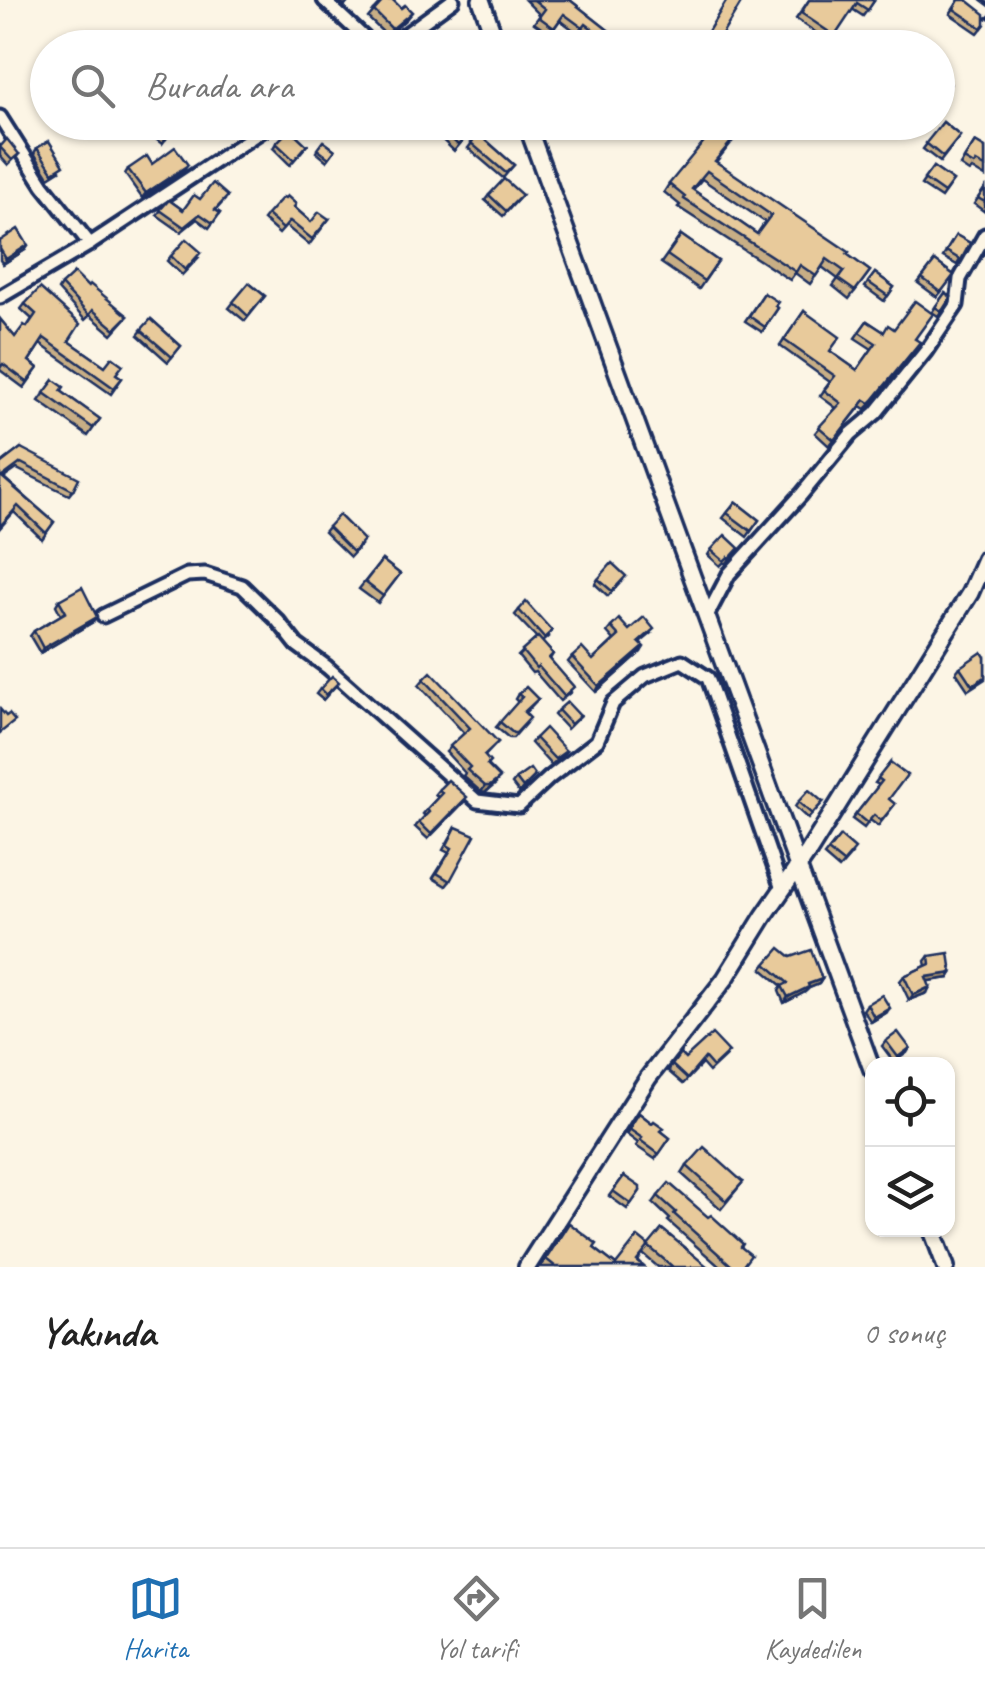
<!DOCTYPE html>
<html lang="tr">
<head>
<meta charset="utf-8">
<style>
  body { margin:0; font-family:Caveat,sans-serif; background:#f6f6f6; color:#222 }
  .controls { position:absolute; right:30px; bottom:30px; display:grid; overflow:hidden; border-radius:20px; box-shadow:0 2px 8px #0004 }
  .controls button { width:90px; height:90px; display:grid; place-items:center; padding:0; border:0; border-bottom:2px solid #e0e0e0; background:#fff; color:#222; font:50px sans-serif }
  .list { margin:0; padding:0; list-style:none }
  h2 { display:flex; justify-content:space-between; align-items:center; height:130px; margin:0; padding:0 40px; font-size:42px }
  h2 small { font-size:32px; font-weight:400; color:#767676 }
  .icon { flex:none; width:55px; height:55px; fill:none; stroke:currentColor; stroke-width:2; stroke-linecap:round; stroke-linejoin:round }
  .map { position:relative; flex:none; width:985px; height:1267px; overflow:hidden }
  .search { position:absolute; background:#fff; box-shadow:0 2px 8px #0004; left:30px; right:30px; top:30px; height:110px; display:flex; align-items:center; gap:25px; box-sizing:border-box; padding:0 35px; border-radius:55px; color:#767676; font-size:38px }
  .sheet { height:280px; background:#fff }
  nav { display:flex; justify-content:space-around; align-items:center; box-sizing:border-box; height:140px; border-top:2px solid #e0e0e0; background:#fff; font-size:28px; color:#767676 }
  nav a { display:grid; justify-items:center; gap:5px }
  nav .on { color:#1f6fb2 }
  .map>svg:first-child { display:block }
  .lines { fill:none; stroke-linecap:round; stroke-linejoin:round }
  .street-casing { stroke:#1b2f5e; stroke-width:19 }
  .secondary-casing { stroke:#1b2f5e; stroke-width:22 }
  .street { stroke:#fcf5e5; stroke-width:11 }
  .secondary { stroke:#fcf5e5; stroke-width:15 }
  .wall { fill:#c8ae85; stroke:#1b2f5e; stroke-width:2.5; fill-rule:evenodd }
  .shaded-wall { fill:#a28d6c; stroke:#1b2f5e; stroke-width:2.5 }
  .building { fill:#e8ca9b; stroke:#1b2f5e; stroke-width:2.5; fill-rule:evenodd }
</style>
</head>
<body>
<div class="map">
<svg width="985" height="1267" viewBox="0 0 985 1267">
  <rect width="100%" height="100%" fill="#fcf5e5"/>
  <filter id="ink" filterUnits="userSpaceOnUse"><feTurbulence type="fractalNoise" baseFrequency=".01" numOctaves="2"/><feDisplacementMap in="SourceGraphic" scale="20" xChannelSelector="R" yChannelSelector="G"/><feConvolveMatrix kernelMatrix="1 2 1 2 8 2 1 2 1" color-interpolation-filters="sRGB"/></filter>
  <g filter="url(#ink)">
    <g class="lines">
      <defs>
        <g id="street">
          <path d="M324,0L375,48"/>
          <path d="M970,0L985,11"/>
          <path d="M387,48L453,0"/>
          <path d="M0,117L43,185L90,244"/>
          <path d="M0,297L90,244L275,122"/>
          <path d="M103,616L187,575L205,574L242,586L278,621L297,645L327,667L477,801L519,806L549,778L597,741L613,703L645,676L682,661L708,678L782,889"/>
          <path d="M707,616L729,574L801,495L851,434L876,413L926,351L957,305L960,279L985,235"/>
        </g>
        <g id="secondary">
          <path d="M481,0L498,48"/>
          <path d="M526,122L872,1069"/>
          <path d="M932,1230L946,1267"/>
          <path d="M527,1267L648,1078L725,979L764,916L809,851L970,593L985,559"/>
        </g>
      </defs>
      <use href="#street" class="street-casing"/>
      <use href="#secondary" class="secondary-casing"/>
      <use href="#street" class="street"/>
      <use href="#secondary" class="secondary"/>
    </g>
    <g class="wall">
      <path d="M338,0H350L345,6Z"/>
      <path d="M525,0H570L631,48H606L582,30L579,34L560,20L550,34L534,23L540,15Z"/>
      <path d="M809,0L874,1L863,16L852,9L830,42L796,19Z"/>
      <path d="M959,0L985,24L978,33L950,14Z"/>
      <path d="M374,11L406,19L387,36L368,18Z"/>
      <path d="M451,38L476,48H449L447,44Z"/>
      <path d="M938,75L950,84L941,98L938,96Z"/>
      <path d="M153,122L172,131L162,144L147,132Z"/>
      <path d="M420,122H453L467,136L454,151L428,126L426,128Z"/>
      <path d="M473,122H495L481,133Z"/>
      <path d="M667,122H696L686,137L666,124Z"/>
      <path d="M943,122L960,136L940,162L923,149Z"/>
      <path d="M747,123L716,162L870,271L849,299L833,286L838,279L822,267L810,284L795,273L790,280L678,207L680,205L664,192L669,184ZM702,179L765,222L757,234L693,190Z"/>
      <path d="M479,134L514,165L503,178L468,148Z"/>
      <path d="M323,141L335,150L327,161L316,152Z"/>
      <path d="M975,142L985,148V177L972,169L969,172L960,166Z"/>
      <path d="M276,143L307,145L290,165L273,148Z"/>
      <path d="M0,145L19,154L8,165L0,156Z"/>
      <path d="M37,148L60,170L49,177L34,153Z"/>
      <path d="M152,164L184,170L142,198L125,174L128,169Z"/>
      <path d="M933,167L953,181L941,198L921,185Z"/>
      <path d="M985,188V212L974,204Z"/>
      <path d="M489,195H522L503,216L485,200Z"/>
      <path d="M200,199L224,201L216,210L220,213L209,228L197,219L181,232L157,215L169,200L183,210Z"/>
      <path d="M294,207L311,222L329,219L309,245L286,226L279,234L263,220L267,215Z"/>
      <path d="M681,235L718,261L699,289L661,263Z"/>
      <path d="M956,235L970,243L957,265L943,257Z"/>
      <path d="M0,241L25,250L3,264L0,260Z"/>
      <path d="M171,256L198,258L182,275L167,261Z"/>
      <path d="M935,261L954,275L937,297L918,283Z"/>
      <path d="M875,273L894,287L884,301L865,287Z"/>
      <path d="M249,283L265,296L245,321L229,308Z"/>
      <path d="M61,285L88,287L128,316L112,334L90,315L85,320L58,290Z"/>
      <path d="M764,293L778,308L762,332L745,321Z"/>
      <path d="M945,293L951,297L938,316L932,312Z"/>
      <path d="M25,304L69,341L122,378L111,394L40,344L29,361L38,368L24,388L0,370V319L15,337L27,327L32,319L21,309Z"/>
      <path d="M804,311L830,351L857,370L872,349L855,338L867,321L884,332L894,329L916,339V348L869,406L866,409L861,406L829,446L815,433L836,408L820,396L830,382L780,346Z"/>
      <path d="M151,319L181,346L168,362L138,335Z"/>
      <path d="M54,380L61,391L100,419L88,436L39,401Z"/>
      <path d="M21,448L73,490L69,495L17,469L4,478L54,522L42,539L14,512L0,528V464Z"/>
      <path d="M736,502L759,520L747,537L723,518Z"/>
      <path d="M328,527L361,545L350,557L324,532Z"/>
      <path d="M711,550L735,553L726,564L724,562L720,566L708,555Z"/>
      <path d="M382,560L400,574L378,603L359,589Z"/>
      <path d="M598,579L622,581L608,596L595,584Z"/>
      <path d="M59,600L93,622L40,653L30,636L34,631L61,615L56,605Z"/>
      <path d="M519,610L549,636L542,642L553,654L550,659L571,692L560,701L535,672L532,673L518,656L537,638L515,615Z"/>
      <path d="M611,627L651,634L640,643L641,652L596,692L568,662L572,657L593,660L614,640L607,632Z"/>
      <path d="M985,657V679L968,690L956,672L960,667Z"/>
      <path d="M424,679L498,742L485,756L487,765L496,784L485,793L481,792L463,776L465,773L446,752L464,733L419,685Z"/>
      <path d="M339,682L323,700L316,694L320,689Z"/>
      <path d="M518,694L538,699L525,713L526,723L513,738H509L496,727L518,702L515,699Z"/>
      <path d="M558,710L580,716L567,729L554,715Z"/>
      <path d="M535,738L566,751L562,756L551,765L531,743Z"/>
      <path d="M890,763L889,800L895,804L878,826L870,820L864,828L852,819L879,785L875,783Z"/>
      <path d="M535,776L519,793L512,784L516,779Z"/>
      <path d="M439,789L464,802L428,839L415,827L425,816L423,814L427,809L438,797L435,794Z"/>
      <path d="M798,802H823L808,819L795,807Z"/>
      <path d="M456,827L450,881L446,886L433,878L449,853L443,850Z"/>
      <path d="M840,836L852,854L839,869L824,856Z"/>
      <path d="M929,956L952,973L949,978L928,981L927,993L909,1000L900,981L904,976L926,966L925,961Z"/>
      <path d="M791,957L822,979L819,984L809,988L805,992L784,1003L779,991L782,986L762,969L766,964Z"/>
      <path d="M867,1004L886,1013L871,1022L863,1010Z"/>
      <path d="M886,1041L910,1048L907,1053L894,1062L882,1046Z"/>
      <path d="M680,1054L685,1059L725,1057L709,1072L702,1064L683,1084L668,1071Z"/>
      <path d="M639,1113L670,1138L655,1159L636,1146L638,1143L626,1134Z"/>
      <path d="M687,1166L743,1182L721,1209L682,1174Z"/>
      <path d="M624,1176L640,1191L627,1209L609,1196Z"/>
      <path d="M658,1196L708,1217L741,1247L742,1267H720L668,1221L670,1219L653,1203Z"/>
      <path d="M569,1223L594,1248L616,1265L648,1245L708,1267H658L643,1254L638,1261L644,1267H540Z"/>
    </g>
    <g class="shaded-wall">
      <path d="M412,12L406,19L387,36L392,29Z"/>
      <path d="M188,165L184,170L142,198L146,193Z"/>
      <path d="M28,245L25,250L3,264L6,259Z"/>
      <path d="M97,617L93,622L40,653L43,648Z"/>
      <path d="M644,647L641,652L596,692L599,686Z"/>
      <path d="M500,778L485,793L481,792L485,786Z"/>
      <path d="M952,973L949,978L922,982L926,977Z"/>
      <path d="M822,979L819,984L809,988L805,992L784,1003L788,997L808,984Z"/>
      <path d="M930,987L927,993L909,1000L913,995Z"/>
      <path d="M890,1008L886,1013L871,1022L874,1017Z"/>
    </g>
    <g class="building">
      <path d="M384,0H393L401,8L405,5L412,12L392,29L374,11Z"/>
      <path d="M534,0H570L631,48H606L610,42L586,24L583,28L564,14L554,28L539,17L545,9Z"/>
      <path d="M727,0H743L714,48H698Z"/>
      <path d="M809,0H872L874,1L868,10L857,3L835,36L801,13Z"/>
      <path d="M959,0H967L985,14V24L982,28L954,9Z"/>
      <path d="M466,28L476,48H455L451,38Z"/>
      <path d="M428,31L441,47L408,48Z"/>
      <path d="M938,75L950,84L944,93L938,88Z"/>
      <path d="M153,122H161L172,131L166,139L150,126Z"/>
      <path d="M434,122H453L467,136L458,145Z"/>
      <path d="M681,122H696L692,130Z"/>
      <path d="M720,122L747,123L715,161L849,252L847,254L870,271L855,291L838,279L844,271L827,259L816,276L800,265L796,272L684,199L685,197L669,184ZM707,171L771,215L757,234L692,189Z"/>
      <path d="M943,122L960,136L943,157L926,143Z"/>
      <path d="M290,129L307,145L294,160L276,143Z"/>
      <path d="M479,134L514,165L506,173L471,143Z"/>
      <path d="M7,139L19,154L12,160L0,147Z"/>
      <path d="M49,141L64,165L53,172L37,148Z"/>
      <path d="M323,141L335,150L329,158L317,149Z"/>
      <path d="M975,142L985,148V167L976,162L974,165L964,159Z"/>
      <path d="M175,147L188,165L146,193L128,169L147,156L152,164Z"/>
      <path d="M933,167L953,181L944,193L924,179Z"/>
      <path d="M504,179L522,195L506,211L489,195Z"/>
      <path d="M213,183L228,196L215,210L220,213L213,223L200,214L184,227L160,210L169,200L183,210L194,195L200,199Z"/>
      <path d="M985,188V202L978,198Z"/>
      <path d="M287,196L296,204L294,207L311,222L319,212L329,219L312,239L290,221L283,229L267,215L283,197L285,198Z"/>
      <path d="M18,229L28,245L6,259L0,249V241Z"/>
      <path d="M681,235L718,261L704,281L667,255Z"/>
      <path d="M956,235L970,243L961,260L946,251Z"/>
      <path d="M186,239L201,252L185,270L171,256Z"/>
      <path d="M935,261L954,275L941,292L922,278Z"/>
      <path d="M74,273L88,287L90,284L128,316L115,329L93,310L89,315L61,285Z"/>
      <path d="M875,273L894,287L888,296L868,282Z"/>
      <path d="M249,283L265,296L248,316L233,302Z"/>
      <path d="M40,288L80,324L69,341L105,366L112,357L123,365L116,374L122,378L114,388L44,338L29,361L38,368L27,382L3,364L0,368V319L15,337L24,325L27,327L36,314L25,304Z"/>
      <path d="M764,293L778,302L775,306L778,308L765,327L749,316Z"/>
      <path d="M945,293L951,297L942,311L935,307Z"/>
      <path d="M915,301L933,314L915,339L920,342L873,400L870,403L865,400L834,440L819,427L841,403L824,390L835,376L784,340L804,311L840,337L830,351L857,370L876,343L859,332L867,321L884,332L888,325L894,329Z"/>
      <path d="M151,319L181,346L172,357L141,330Z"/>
      <path d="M54,380L64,387L61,391L100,419L93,428L44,393Z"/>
      <path d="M21,448L79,478L73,490L21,463L2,477L54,522L46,533L18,506L1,525L0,524V464Z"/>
      <path d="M736,502L759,520L751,531L727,513Z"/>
      <path d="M339,515L364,540L353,552L328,527Z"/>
      <path d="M725,535L739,548L729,559L728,557L724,561L711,550Z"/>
      <path d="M382,560L400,574L383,596L365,582Z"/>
      <path d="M612,563L626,576L612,591L598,579Z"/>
      <path d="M82,587L97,617L43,648L34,631L66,612L59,600Z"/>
      <path d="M526,602L552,631L544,638L519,610Z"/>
      <path d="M644,617L654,629L639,642L644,647L599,686L572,657L582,648L593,660L619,636L611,627L619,619L629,630Z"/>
      <path d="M538,637L553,654L549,658L574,687L564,696L538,666L536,668L522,651Z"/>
      <path d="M982,652L985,657V677L972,685L960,667Z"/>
      <path d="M431,672L498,742L484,755L490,762L487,765L500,778L490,786H485L467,770L470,767L450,746L470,728L424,679Z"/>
      <path d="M332,676L339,682L326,695L320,689Z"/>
      <path d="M526,687L538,699L524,712L530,718L516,733H513L500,722L522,697L518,694Z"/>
      <path d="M567,702L580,716L571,724L558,710Z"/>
      <path d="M0,709L6,716L9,714L15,721L0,733Z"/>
      <path d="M545,728L566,751L555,759L535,738Z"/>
      <path d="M890,763L907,775L889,799L895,804L881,821L874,815L867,823L856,814L882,781L878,778Z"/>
      <path d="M530,769L535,776L523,788L516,779Z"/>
      <path d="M448,780L467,797L431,834L419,822L429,812L427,809L442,793L439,789Z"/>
      <path d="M809,790L823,802L812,814L798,802Z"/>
      <path d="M456,827L475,835L450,881L437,873L452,848L447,845Z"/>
      <path d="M840,836L855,849L843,863L828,851Z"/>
      <path d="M780,948L791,957L811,950L822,979L808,984L809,987L788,997L782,986L788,983L766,964Z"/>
      <path d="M949,953L952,973L926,977L930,987L913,995L904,976L930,964L929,956Z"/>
      <path d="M882,995L890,1008L874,1017L867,1004Z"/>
      <path d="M898,1032L910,1048L898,1057L886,1041Z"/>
      <path d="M712,1034L729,1052L713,1067L705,1058L687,1079L672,1065L680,1054L685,1059Z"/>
      <path d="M639,1113L652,1123L654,1121L664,1128L661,1131L670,1138L659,1154L640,1140L642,1138L629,1129Z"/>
      <path d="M704,1147L743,1182L726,1201L687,1166Z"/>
      <path d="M624,1176L640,1187V1191L631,1204L613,1191Z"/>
      <path d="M669,1183L708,1217L711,1215L743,1244L741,1247L751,1255L742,1267H733L674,1214L676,1212L658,1196Z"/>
      <path d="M569,1223L597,1244L594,1248L616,1265L638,1237L649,1246L637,1261L644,1267H556L546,1259Z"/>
      <path d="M662,1229L708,1267H673L648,1246Z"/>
    </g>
  </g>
</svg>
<div class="controls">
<button><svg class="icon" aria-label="locate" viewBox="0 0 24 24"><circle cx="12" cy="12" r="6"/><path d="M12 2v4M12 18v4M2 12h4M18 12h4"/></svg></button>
<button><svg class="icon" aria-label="layers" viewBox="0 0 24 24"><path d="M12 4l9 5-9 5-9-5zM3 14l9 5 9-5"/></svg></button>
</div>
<div class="search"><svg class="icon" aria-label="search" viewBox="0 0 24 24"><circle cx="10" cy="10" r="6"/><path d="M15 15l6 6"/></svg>Burada ara</div>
</div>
<section class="sheet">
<h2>Yakında<small>0 sonuç</small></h2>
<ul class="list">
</ul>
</section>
<nav>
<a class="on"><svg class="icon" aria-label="map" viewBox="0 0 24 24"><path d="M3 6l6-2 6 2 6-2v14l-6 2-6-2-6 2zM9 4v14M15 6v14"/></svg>Harita</a>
<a><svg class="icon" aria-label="directions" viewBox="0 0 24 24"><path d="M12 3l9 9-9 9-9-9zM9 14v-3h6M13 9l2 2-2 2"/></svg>Yol tarifi</a>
<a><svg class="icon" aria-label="saved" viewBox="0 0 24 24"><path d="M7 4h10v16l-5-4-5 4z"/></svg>Kaydedilen</a>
</nav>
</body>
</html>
